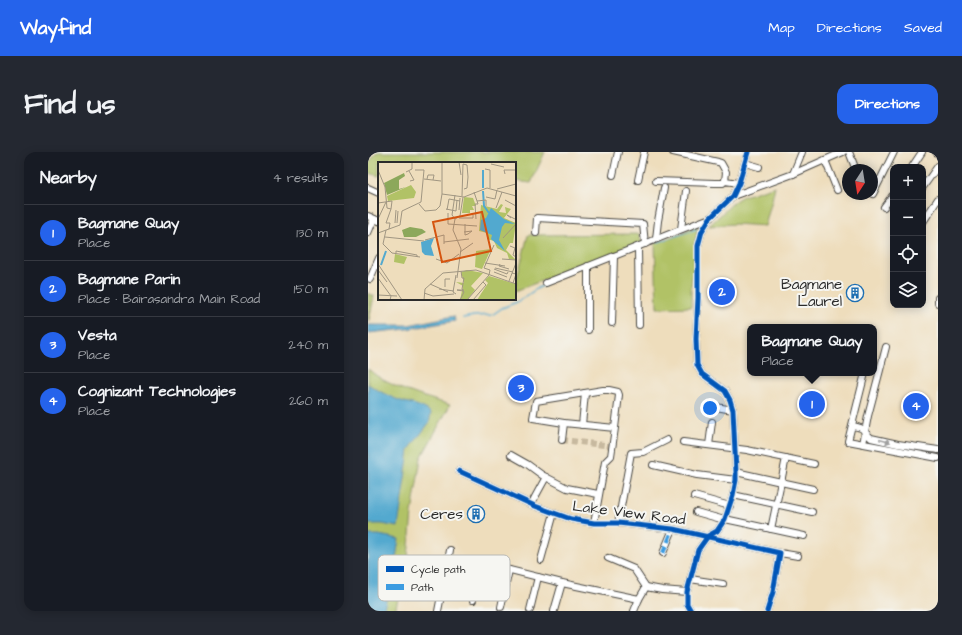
<!DOCTYPE html>
<html lang="en">
<head>
<meta charset="utf-8">
<style>
  body { margin:0; font-family:"Architects Daughter",sans-serif; background:#242831; color:#f1f3f6 }
  .controls { position:absolute; right:12px; top:12px; display:grid; overflow:hidden; border-radius:8px; box-shadow:0 2px 10px #0003 }
  .controls button { width:36px; height:36px; display:grid; place-items:center; padding:0; border:0; border-bottom:1px solid #363941; background:#171b24; color:#f1f3f6; font:20px sans-serif }
  .compass { position:absolute; left:474px; top:12px; width:36px; height:36px; border-radius:50%; background:#171b24; box-shadow:0 2px 10px #0003; rotate:192deg }
  .you { position:absolute; left:342px; top:256px; width:14px; height:14px; margin:-10px; border:3px solid #fff; border-radius:50%; background:#1a73e8; box-shadow:0 0 0 6px #1a73e833 }
  .badge { display:grid; place-items:center; width:26px; height:26px; border-radius:50%; background:#2563eb; color:#fff; font-size:13px; font-weight:700 }
  .pin { position:absolute; translate:-50% -50%; border:2px solid #fff; box-shadow:0 1px 4px #0006 }
  .popup { position:absolute; left:379px; top:172px; width:130px; height:52px; box-sizing:border-box; display:grid; place-content:center; border-radius:8px; background:#171b24; filter:drop-shadow(0 1px 3px #0005); font-size:13px; white-space:nowrap; color:#9ea1a6 }
  .popup b { font-size:15px; color:#f1f3f6 }
  .popup::after { content:''; position:absolute; left:50%; top:100%; margin-left:-8px; border:8px solid transparent; border-top-color:#171b24 }
  .list { margin:0; padding:0; list-style:none }
  h2 { display:flex; justify-content:space-between; align-items:center; height:52px; margin:0; padding:0 16px; font-size:17px }
  h2 small { font-size:13px; font-weight:400; color:#9ea1a6 }
  .list li { display:grid; grid-template-columns:26px 1fr auto; gap:12px; align-items:center; box-sizing:border-box; height:56px; padding:0 16px; border-top:1px solid #363941 }
  .list b { display:block; font-size:15px; white-space:nowrap }
  .list p { margin:0; font-size:13px; white-space:nowrap; color:#9ea1a6 }
  .list em { font-size:13px; font-style:normal; color:#9ea1a6 }
  .icon { flex:none; width:22px; height:22px; fill:none; stroke:currentColor; stroke-width:2; stroke-linecap:round; stroke-linejoin:round }
  .map { position:relative; flex:none; width:570px; height:459px; overflow:hidden; border-radius:12px }
  header { display:flex; align-items:center; gap:24px; box-sizing:border-box; height:56px; padding:0 20px; background:#2563eb; color:#fff }
  header strong { font-size:19px }
  nav { display:flex; gap:22px; margin-inline-start:auto; font-size:14px }
  .intro { display:flex; align-items:center; justify-content:space-between; box-sizing:border-box; height:96px; padding:0 24px }
  h1 { margin:0; font-size:28px }
  .button { padding:10px 18px; border-radius:12px; background:#2563eb; color:#fff; font-size:14px; font-weight:700 }
  main { display:flex; gap:24px; padding:0 24px }
  aside { flex:1; background:#171b24; border-radius:12px; box-shadow:0 2px 10px #0003 }
  .map>svg:first-child { display:block }
  .green { fill:#b1c266; stroke:#6e7648 }
  .water { fill:#52a9cf; stroke:#3e6a7d }
  .lines { fill:none; stroke-linecap:round; stroke-linejoin:round }
  .stream { stroke:#52a9cf; stroke-width:1.5 }
  .minor-tunnel { stroke:#c7b99f; stroke-width:6; stroke-dasharray:6 3; stroke-linecap:butt }
  .minor-casing { stroke:#484641; stroke-width:8 }
  .minor { stroke:#fff; stroke-width:6 }
  .quiet { stroke:#3d9ce1; stroke-width:4; stroke-dasharray:8 4; stroke-linecap:butt }
  .cycleway-casing { stroke:#f6f6f2; stroke-width:8 }
  .cycleway { stroke:#0057b8; stroke-width:5 }
  .oneway { fill:#a0a0a0 }
  .labels { text-anchor:middle; dominant-baseline:central; stroke-width:4; stroke-linejoin:round; paint-order:stroke }
  .poi-label { font-size:15px; fill:#2b2b2b; stroke:#f6f6f2; text-anchor:end }
  .street-label { font-size:15px; fill:#2b2b2b; stroke:#f6f6f2 }
  .inset-river { fill:none; stroke:#52a9cf; stroke-width:2 }
  .inset-road { fill:none; stroke:#a09682; stroke-width:1 }
  .view { fill:#d5540f; fill-opacity:0.15; stroke:#d5540f; stroke-width:2 }
  .inset-edge { fill:none; stroke:#2b2b2b; stroke-width:2 }
  .key { fill:#f6f6f2; stroke:#b9b9b6; stroke-width:1 }
  .key-label { font-size:11px; fill:#2b2b2b }
</style>
</head>
<body>
<header>
<strong>Wayfind</strong>
<nav><a>Map</a><a>Directions</a><a>Saved</a></nav>
</header>
<div class="intro"><h1>Find us</h1><a class="button">Directions</a></div>
<main>
<aside>
<h2>Nearby<small>4 results</small></h2>
<ul class="list">
<li><span class="badge">1</span><div><b>Bagmane Quay</b><p>Place</p></div><em>130 m</em></li>
<li><span class="badge">2</span><div><b>Bagmane Parin</b><p>Place · Bairasandra Main Road</p></div><em>150 m</em></li>
<li><span class="badge">3</span><div><b>Vesta</b><p>Place</p></div><em>240 m</em></li>
<li><span class="badge">4</span><div><b>Cognizant Technologies</b><p>Place</p></div><em>260 m</em></li>
</ul>
</aside>
<div class="map">
<svg width="570" height="459" viewBox="0 0 570 459">
  <rect width="100%" height="100%" fill="#f6f6f2"/>
  <filter id="ink" filterUnits="userSpaceOnUse"><feTurbulence type="fractalNoise" baseFrequency=".025" numOctaves="2"/><feDisplacementMap in="SourceGraphic" scale="8" xChannelSelector="R" yChannelSelector="G"/><feConvolveMatrix kernelMatrix="1 2 1 2 8 2 1 2 1" color-interpolation-filters="sRGB"/></filter>
  <filter id="wash" filterUnits="userSpaceOnUse"><feTurbulence type="fractalNoise" baseFrequency=".012" numOctaves="4" result="noise"/><feDisplacementMap in="SourceGraphic" scale="16" xChannelSelector="R" yChannelSelector="G"/><feGaussianBlur stdDeviation="0.9" result="paint"/><feColorMatrix in="noise" values="0 0 0 0 0 0 0 0 0 0 0 0 0 0 0 0 0 1.4 0 .05"/><feComposite in="paint" operator="in"/></filter>
  <g filter="url(#wash)">
    <rect width="100%" height="100%" fill="#eeddbc"/>
    <g class="green">
      <path d="M9,0H177L163,31L147,29V11H11V24L0,21V12Z"/>
      <path d="M407,34L404,48L397,74L366,72L341,74L367,49L373,45Z"/>
      <path d="M330,73L323,135V155L289,156L287,91L299,87Z"/>
      <path d="M272,82L273,91L147,139V134L160,83Z"/>
      <path d="M0,141L6,144L0,174Z"/>
      <path d="M0,217C21,236 55,244 82,253L53,306L44,361L40,405L27,459H0Z"/>
    </g>
    <g class="water">
      <path d="M86,164L87,169L39,177L0,181V173H40Z"/>
      <path d="M0,232C9,238 18,243 28,247C40,252 53,252 63,261L61,271L45,292L41,298L30,375L14,372H0Z"/>
      <path d="M0,383H11L31,387L25,425L15,459H0Z"/>
    </g>
    <g class="lines">
      <g class="stream">
        <path d="M290,90L328,77"/>
        <path d="M95,166L106,164L124,163L134,156L149,150L170,136L177,133"/>
      </g>
    </g>
  </g>
  <g filter="url(#ink)">
    <g class="lines">
      <path class="minor-tunnel" d="M194,288L244,294"/>
      <defs>
        <g id="minor">
          <path d="M305,0L350,10L353,11L358,20L357,29"/>
          <path d="M481,0L488,18"/>
          <path d="M568,0L570,2"/>
          <path d="M457,8L469,38"/>
          <path d="M377,11L391,15"/>
          <path d="M544,15L554,0"/>
          <path d="M425,22L434,0"/>
          <path d="M245,23L250,0"/>
          <path d="M270,28L276,0"/>
          <path d="M288,29L347,31H355L357,29L371,31"/>
          <path d="M555,35L570,14"/>
          <path d="M0,36L11,41"/>
          <path d="M505,42L526,0"/>
          <path d="M365,44L425,22L475,0"/>
          <path d="M516,55L525,43"/>
          <path d="M0,64L11,69"/>
          <path d="M555,70L570,47"/>
          <path d="M313,77L318,39"/>
          <path d="M0,81L6,67"/>
          <path d="M168,81L169,66L275,72L277,92"/>
          <path d="M288,87L290,69L296,36"/>
          <path d="M270,95L271,173"/>
          <path d="M220,114V178"/>
          <path d="M2,127L11,106"/>
          <path d="M178,131L342,66"/>
          <path d="M570,146V151"/>
          <path d="M244,171L246,104"/>
          <path d="M518,195L500,264L497,280L503,286L530,292L570,298"/>
          <path d="M497,221L480,289L570,306"/>
          <path d="M348,255L365,258"/>
          <path d="M214,273L217,241"/>
          <path d="M484,274C498,276 498,278 495,292"/>
          <path d="M194,288L196,271"/>
          <path d="M315,290L379,298L446,312"/>
          <path d="M341,293L344,270"/>
          <path d="M143,303L159,312L174,323L199,336L230,342"/>
          <path d="M418,306L413,330L445,337"/>
          <path d="M285,313L329,323L368,328"/>
          <path d="M91,319L167,354L186,361L203,367L226,371H250L305,377L412,401L405,440L399,459"/>
          <path d="M368,320L413,330L403,377"/>
          <path d="M365,343L444,360"/>
          <path d="M326,344L362,354"/>
          <path d="M166,347L178,325"/>
          <path d="M328,360L353,367H357L436,384"/>
          <path d="M226,371L237,310L243,304L247,276L251,243L250,240L241,238H235L168,249L165,266L196,271L247,276"/>
          <path d="M250,371L263,301L275,300L299,288"/>
          <path d="M285,374L287,366"/>
          <path d="M295,401L305,377"/>
          <path d="M412,401L430,404"/>
          <path d="M240,406L266,417L278,435"/>
          <path d="M173,408L186,361"/>
          <path d="M322,427L355,432"/>
          <path d="M105,448L114,411L194,431L271,447"/>
          <path d="M133,455L141,418"/>
          <path d="M162,458L170,425"/>
          <path d="M70,459L82,398"/>
          <path d="M186,459L194,431"/>
          <path d="M266,459L271,447L278,435L294,438L319,440"/>
          <path d="M323,459L319,452V440L330,398L340,384L349,379L357,367L365,343L368,328V320L365,258L362,248L357,239L349,233L334,222L329,213L328,187L330,146V94L334,79L342,66L365,44L371,31L380,0"/>
        </g>
      </defs>
      <use href="#minor" class="minor-casing"/>
      <use href="#minor" class="minor"/>
      <path class="quiet" d="M295,401L305,377"/>
      <defs>
        <g id="cycleway">
          <path d="M91,319L167,354L186,361L203,367L226,371H250L305,377L412,401L405,440L399,459"/>
          <path d="M323,459L319,452V440L330,398L340,384L349,379L357,367L365,343L368,328V320L365,258L362,248L357,239L349,233L334,222L329,213L328,187L330,146V94L334,79L342,66L365,44L371,31L380,0"/>
        </g>
      </defs>
      <use href="#cycleway" class="cycleway-casing"/>
      <use href="#cycleway" class="cycleway"/>
    </g>
    <defs><path id="oneway-solid" d="M-6-.8H1V-3.2L6.5 0L1 3.2V.8H-6Z"/></defs>
    <use class="oneway" href="#oneway-solid" transform="translate(517 289) rotate(14)"/>
  </g>
  <defs>
    <symbol id="building-ring" viewBox="-11 -11 22 22"><circle r="9.5" fill="#f6f6f2" stroke="#1f6fb2" stroke-width="1.5"/><path d="M-4-6H4V6H1V3H-1V6H-4ZM-2.5-4.3h1.7v1.8h-1.7ZM.8-4.3h1.7v1.8H.8ZM-2.5-1h1.7V.8h-1.7ZM.8-1h1.7V.8H.8Z" fill="#1f6fb2"/></symbol>
  </defs>
  <g fill-rule="evenodd">
    <use href="#building-ring" x="477" y="131" width="20" height="20"/>
    <use href="#building-ring" x="98" y="352" width="20" height="20"/>
  </g>
  <g class="labels">
    <g class="poi-label">
      <text x="474" y="132">Bagmane<tspan x="474" dy="17">Laurel</tspan></text>
      <text x="95" y="362">Ceres</text>
    </g>
    <g class="street-label">
      <text transform="translate(261 361) rotate(7)">Lake View Road</text>
    </g>
  </g>
  <g transform="translate(10 10)">
    <rect width="138" height="138" fill="#eeddbc"/>
    <path d="M33,23L38,30L36,36L10,39L9,34ZM86,35L95,36L98,44H94L96,48H92V51H84ZM123,42L125,43L121,50L128,51L127,45L133,47L126,56L138,61L135,81H132L128,88L138,98L125,96L131,97L129,91L119,86L116,79L109,77V71L101,69L103,43L119,47ZM113,87L104,107L97,105L98,89ZM17,92L29,95L26,102L16,100ZM89,108L105,111L93,124L97,128L89,138H82L85,124L78,120L86,121L83,110ZM111,114L138,122V138H99L110,121L107,118Z" fill="#b1c266"/>
    <path d="M26,11L27,14L21,18V27L28,25L9,33L6,21ZM32,65L44,67L48,70L38,75H26L24,68Z" fill="#8ca85b"/>
    <path d="M113,46L126,57L137,62L127,61L124,65L121,78L127,89L113,77L114,73L102,68L103,58L108,56ZM56,76L53,84L56,94L47,93L44,90L43,80Z" fill="#52a9cf"/>
    <path class="inset-river" d="M105,26V8M105,29L106,44L111,51M3,103L8,89"/>
    <path class="inset-road" d="M64,0V32L86,35L109,26L138,34M81,0L83,13M113,2L126,5M107,7L112,8V26M0,8L7,25L9,46L13,47L8,61H12L11,67M31,9L36,18L32,19M28,10L34,7V0M127,12L126,8H138M46,17L63,19M49,17L50,13H56L55,18M119,27L138,22M96,30L100,42H97L98,57M77,33L74,53L77,57M84,34L85,2L89,3L90,15L89,26L86,27M108,35L117,37L119,28M127,38L138,44M99,39L108,38V44M0,41L14,39L13,47M41,42L47,49L58,48L62,44L64,32M118,46L124,30M68,47L78,49L79,38M69,48L71,37L82,39M81,48L82,36M70,51V62L99,64M81,56H95V53M133,56L129,53L137,57M0,57L8,40M77,57L75,68L83,87L79,116M77,57L82,54L85,35M17,61L18,48M19,61L20,49M87,62V73L90,72M8,68L5,82L14,91L42,95M86,70L94,69L90,72M0,71L22,63L24,49L43,40L46,8H37M7,75L46,79M125,76L138,62M47,78L66,73V82M66,80L91,77M132,84L137,86L135,93L138,95M82,90L95,81M18,91V89L39,93V95M58,97L69,101L81,92M124,97L138,98M107,101L127,104M0,102L24,138M122,102L121,104L131,107M117,106L135,110M116,107L129,112L130,110M0,108L9,120M116,110L129,115M134,111L138,112L135,121M78,113L75,130L78,132M111,113L112,108L106,106L116,83M0,116L13,134L12,138M131,119L138,101M52,122L70,130M67,125V117H72M61,127L76,129M85,129L79,128H86M46,131L55,134L76,132M0,133L19,134M46,138L47,127L65,111L98,108L138,122M61,138H76M82,138L86,130L84,127L86,116H84L83,109M89,138L111,113M95,138L108,123L105,120"/>
    <path class="view" d="M104,50L113,89L64,100L55,60Z"/>
    <rect width="138" height="138" class="inset-edge"/>
  </g>
  <rect x="10" y="403" width="132" height="46" rx="6" class="key"/>
  <rect x="18" y="414" width="18" height="6" fill="#0057b8"/>
  <rect x="18" y="432" width="18" height="6" fill="#3d9ce1"/>
  <g class="key-label">
    <text x="43" y="421">Cycle path</text>
    <text x="43" y="439">Path</text>
  </g>
</svg>
<div class="controls">
<button>+</button>
<button>−</button>
<button><svg class="icon" aria-label="locate" viewBox="0 0 24 24"><circle cx="12" cy="12" r="6"/><path d="M12 2v4M12 18v4M2 12h4M18 12h4"/></svg></button>
<button><svg class="icon" aria-label="layers" viewBox="0 0 24 24"><path d="M12 4l9 5-9 5-9-5zM3 14l9 5 9-5"/></svg></button>
</div>
<svg class="compass" viewBox="-18 -18 36 36"><path d="M0-13l5 13h-10z" fill="#e53935"/><path d="M0 13l5-13h-10z" fill="#9ea1a6"/></svg>
<div class="you"></div>
<div class="pin badge" style="left:444px;top:252px">1</div>
<div class="popup"><b>Bagmane Quay</b>Place</div>
<div class="pin badge" style="left:354px;top:140px">2</div>
<div class="pin badge" style="left:153px;top:236px">3</div>
<div class="pin badge" style="left:548px;top:254px">4</div>
</div>
</main>
</body>
</html>
